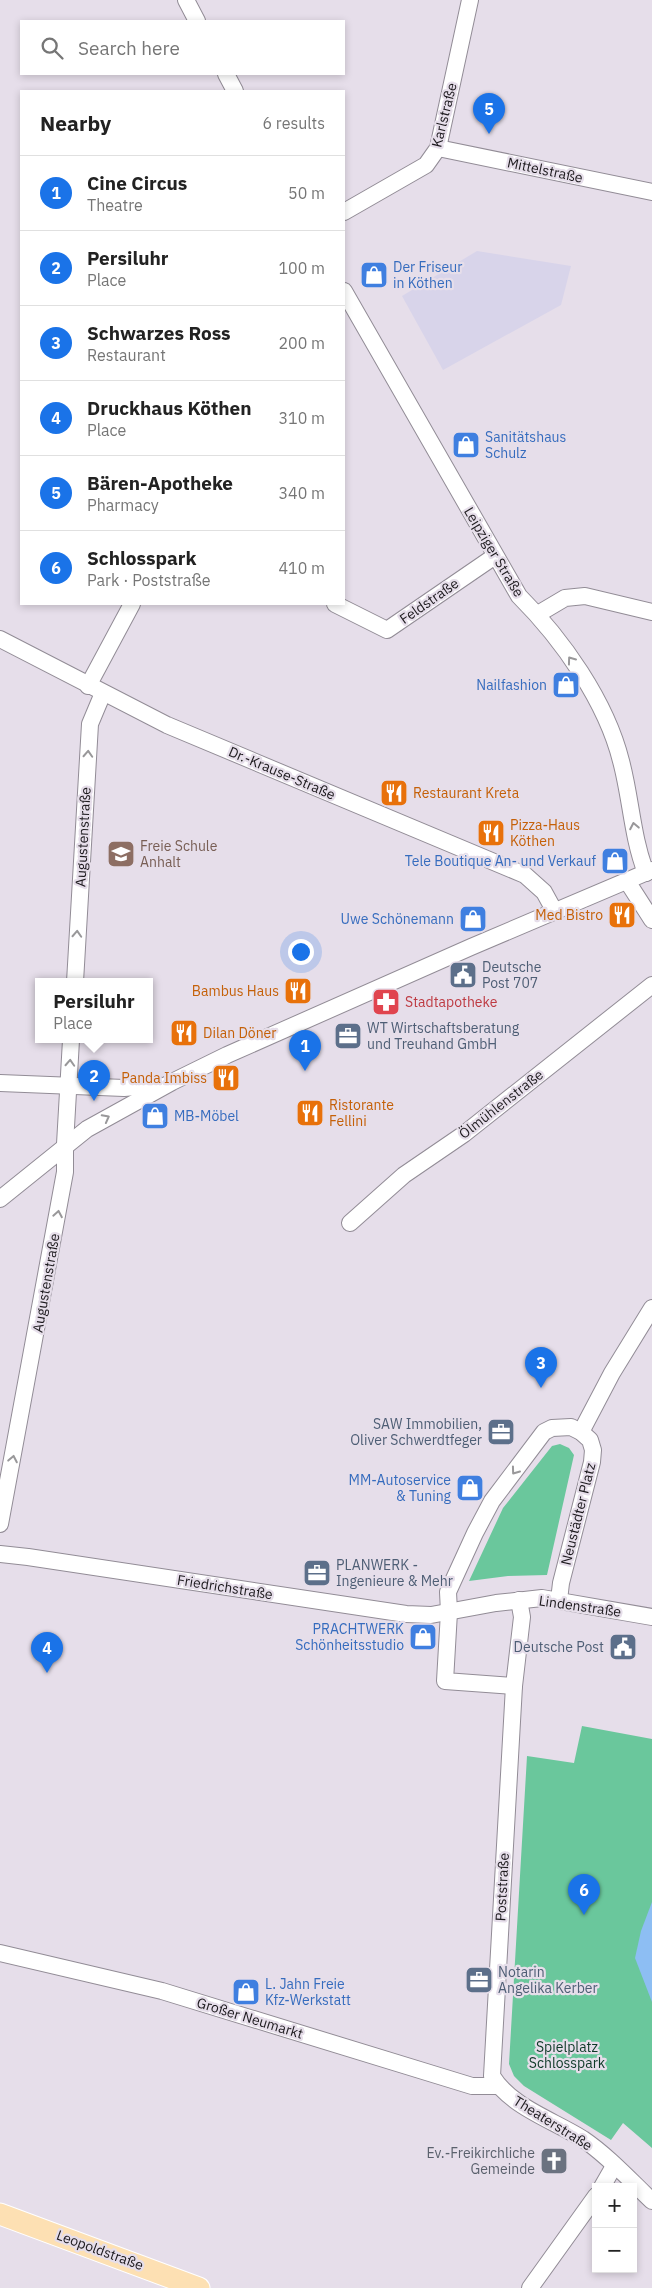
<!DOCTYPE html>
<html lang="en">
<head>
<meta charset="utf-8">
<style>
  body { margin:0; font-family:"IBM Plex Sans",sans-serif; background:#f6f6f6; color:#222 }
  .controls { position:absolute; right:15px; bottom:15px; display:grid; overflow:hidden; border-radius:0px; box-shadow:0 2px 8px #0003 }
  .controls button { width:45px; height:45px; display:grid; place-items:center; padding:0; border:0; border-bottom:1px solid #e0e0e0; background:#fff; color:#222; font:25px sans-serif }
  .you { position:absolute; left:300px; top:951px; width:18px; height:18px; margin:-12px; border:4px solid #fff; border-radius:50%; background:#1a73e8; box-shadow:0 0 0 8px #1a73e833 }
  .badge { display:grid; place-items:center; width:32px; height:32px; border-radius:50%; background:#1a73e8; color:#fff; font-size:16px; font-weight:700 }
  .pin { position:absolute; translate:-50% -41px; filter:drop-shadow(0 1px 2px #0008) }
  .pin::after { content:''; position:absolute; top:26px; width:18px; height:15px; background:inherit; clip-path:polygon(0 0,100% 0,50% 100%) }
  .popup { position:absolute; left:35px; top:978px; width:118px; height:65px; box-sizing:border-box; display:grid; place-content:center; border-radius:0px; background:#fff; filter:drop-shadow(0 1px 4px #0005); font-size:16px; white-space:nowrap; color:#767676 }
  .popup b { font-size:19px; color:#222 }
  .popup::after { content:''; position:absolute; left:50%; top:100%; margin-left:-10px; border:10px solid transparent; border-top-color:#fff }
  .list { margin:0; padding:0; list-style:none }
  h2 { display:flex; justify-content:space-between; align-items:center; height:65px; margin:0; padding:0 20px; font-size:21px }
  h2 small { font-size:16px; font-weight:400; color:#767676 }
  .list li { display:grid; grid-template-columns:32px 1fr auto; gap:15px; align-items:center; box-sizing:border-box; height:75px; padding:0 20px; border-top:1px solid #e0e0e0 }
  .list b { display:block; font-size:19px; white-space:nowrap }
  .list p { margin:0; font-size:16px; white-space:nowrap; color:#767676 }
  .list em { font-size:16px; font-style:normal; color:#767676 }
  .icon { flex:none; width:28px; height:28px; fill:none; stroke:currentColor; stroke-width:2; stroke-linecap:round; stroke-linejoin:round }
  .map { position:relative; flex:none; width:652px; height:2288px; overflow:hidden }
  .search { position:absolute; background:#fff; box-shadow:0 2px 8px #0003; left:20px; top:20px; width:325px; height:55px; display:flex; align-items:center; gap:12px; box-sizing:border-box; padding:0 18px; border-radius:0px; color:#767676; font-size:19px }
  .panel { position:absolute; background:#fff; box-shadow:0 2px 8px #0003; left:20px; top:90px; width:325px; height:515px; border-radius:0px }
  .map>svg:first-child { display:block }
  .commercial { fill:#d8d4ea }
  .green { fill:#6ac79c }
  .water { fill:#8dbef3 }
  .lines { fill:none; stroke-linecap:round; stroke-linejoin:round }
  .minor-casing { stroke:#928c96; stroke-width:18 }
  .major-casing { stroke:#fff; stroke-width:23 }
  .minor { stroke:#fff; stroke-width:16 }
  .major { stroke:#fde0b3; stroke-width:21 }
  .oneway { stroke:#99989a }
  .labels { text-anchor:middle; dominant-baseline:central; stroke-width:4.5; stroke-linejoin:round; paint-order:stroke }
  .street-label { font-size:14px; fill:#1d1a1e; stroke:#e6deea }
  .shop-label { font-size:14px; fill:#366cbe; stroke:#e6deea; text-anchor:end }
  .food-label { font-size:14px; fill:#c56008; stroke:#e6deea; text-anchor:start }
  .education-label { font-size:14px; fill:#785e54; stroke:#e6deea; text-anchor:start }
  .service-label { font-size:14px; fill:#4e5e75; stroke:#e6deea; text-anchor:start }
  .health-label { font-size:14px; fill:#be3a42; stroke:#e6deea; text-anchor:start }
  .park-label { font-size:14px; fill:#0d3927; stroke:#e6deea }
  .worship-label { font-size:14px; fill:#5b616d; stroke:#e6deea; text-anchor:end }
</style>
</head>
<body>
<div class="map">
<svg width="652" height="2288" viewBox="0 0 652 2288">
  <rect width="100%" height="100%" fill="#e6deea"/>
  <path class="commercial" d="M477,251L571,266L561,305L443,370L402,296Z"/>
  <g class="green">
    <path d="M560,1444L569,1448L574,1455L547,1575L508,1576L469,1581L503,1508L552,1446Z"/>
    <path d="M582,1726L652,1739V2148L623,2123L611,2140L524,2086L514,2076L509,2064L527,1756L574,1763Z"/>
  </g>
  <path class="water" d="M652,1902V2002L635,1958L641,1931Z"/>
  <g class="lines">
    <defs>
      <g id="minor">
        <path d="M186,0L197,21"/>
        <path d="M226,74L235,91"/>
        <path d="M438,148L652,192"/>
        <path d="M344,212L426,165L438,148L470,0"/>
        <path d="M344,291L519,596C562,639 606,701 621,761C631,798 632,837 646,873"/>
        <path d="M335,604L387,630L495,556"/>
        <path d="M538,614L565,598L585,596L652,612"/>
        <path d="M0,639L167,725L525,875L544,892L555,912"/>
        <path d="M88,686L132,604"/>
        <path d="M627,881L652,920"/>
        <path d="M75,982L90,724L103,693"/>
        <path d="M0,1083L124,1088L158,1085"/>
        <path d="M0,1199L87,1129L172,1082L227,1055L471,947L652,870"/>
        <path d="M350,1223L404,1175L464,1134L652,985"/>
        <path d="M581,1432L612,1373L652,1308"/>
        <path d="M0,1524L65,1172V1144L71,1040"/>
        <path d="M0,1554L28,1557L406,1614L431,1615L496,1603L542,1598L652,1617"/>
        <path d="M519,1600L522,1617L514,1686L492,2076C511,2107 553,2120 583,2139C608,2156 630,2180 652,2201"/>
        <path d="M514,1686L445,1681L449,1612L448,1592L475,1533L492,1501L544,1432L552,1428L571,1427L581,1432L590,1440L593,1450L592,1462L561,1583L559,1600"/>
        <path d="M0,1953L162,1991L472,2086H498"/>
        <path d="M602,2187L614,2166"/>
        <path d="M530,2288L596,2196"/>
      </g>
      <path id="major" d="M0,2214L199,2288"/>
    </defs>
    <use href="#minor" class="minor-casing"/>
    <use href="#major" class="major-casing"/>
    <use href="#minor" class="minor"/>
    <use href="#major" class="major"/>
  </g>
  <defs><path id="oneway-chevron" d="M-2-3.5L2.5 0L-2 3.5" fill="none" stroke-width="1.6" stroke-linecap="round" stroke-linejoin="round" transform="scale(1.25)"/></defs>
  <g class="oneway">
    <use href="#oneway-chevron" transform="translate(571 660) rotate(-126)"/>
    <use href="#oneway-chevron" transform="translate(88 754) rotate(-87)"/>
    <use href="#oneway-chevron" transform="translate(634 826) rotate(-101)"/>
    <use href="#oneway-chevron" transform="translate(77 934) rotate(-87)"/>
    <use href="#oneway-chevron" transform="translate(70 1063) rotate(-87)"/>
    <use href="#oneway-chevron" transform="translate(106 1118) rotate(-28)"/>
    <use href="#oneway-chevron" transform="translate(58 1214) rotate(-80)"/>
    <use href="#oneway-chevron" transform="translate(13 1459) rotate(-79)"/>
    <use href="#oneway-chevron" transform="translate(515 1471) rotate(126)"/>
  </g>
  <defs>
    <symbol id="shop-square" viewBox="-11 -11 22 22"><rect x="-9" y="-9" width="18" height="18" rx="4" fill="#3f7fe0" stroke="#e6deea"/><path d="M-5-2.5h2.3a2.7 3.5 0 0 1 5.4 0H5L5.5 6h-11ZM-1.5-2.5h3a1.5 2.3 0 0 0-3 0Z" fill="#fff"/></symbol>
    <symbol id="restaurant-square" viewBox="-11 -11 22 22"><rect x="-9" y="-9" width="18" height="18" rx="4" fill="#e8710a" stroke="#e6deea"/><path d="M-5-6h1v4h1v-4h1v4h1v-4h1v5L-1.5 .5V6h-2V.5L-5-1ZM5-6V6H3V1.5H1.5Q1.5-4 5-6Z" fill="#fff"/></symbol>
    <symbol id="school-square" viewBox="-11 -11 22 22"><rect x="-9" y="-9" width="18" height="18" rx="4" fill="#8d6e63" stroke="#e6deea"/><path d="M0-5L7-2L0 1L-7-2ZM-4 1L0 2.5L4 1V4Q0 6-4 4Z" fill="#fff"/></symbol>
    <symbol id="civic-square" viewBox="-11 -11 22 22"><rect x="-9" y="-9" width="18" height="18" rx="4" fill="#5c6f8a" stroke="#e6deea"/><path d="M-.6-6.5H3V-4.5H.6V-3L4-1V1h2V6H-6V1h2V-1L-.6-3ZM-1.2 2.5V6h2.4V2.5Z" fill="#fff"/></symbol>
    <symbol id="pharmacy-square" viewBox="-11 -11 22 22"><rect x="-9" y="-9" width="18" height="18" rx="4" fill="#e0444e" stroke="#e6deea"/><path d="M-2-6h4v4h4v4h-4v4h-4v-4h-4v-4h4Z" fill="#fff"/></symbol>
    <symbol id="office-square" viewBox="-11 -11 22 22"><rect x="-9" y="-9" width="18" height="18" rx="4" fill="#5c6f8a" stroke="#e6deea"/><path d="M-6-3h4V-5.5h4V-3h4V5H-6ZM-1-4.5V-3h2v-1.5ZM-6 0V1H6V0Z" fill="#fff"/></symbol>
    <symbol id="church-square" viewBox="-11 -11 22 22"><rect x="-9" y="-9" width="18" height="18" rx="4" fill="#6b7280" stroke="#e6deea"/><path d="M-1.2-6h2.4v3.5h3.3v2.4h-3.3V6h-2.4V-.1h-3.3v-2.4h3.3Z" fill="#fff"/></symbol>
  </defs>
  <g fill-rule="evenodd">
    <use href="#shop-square" x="358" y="259" width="32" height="32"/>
    <use href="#shop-square" x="450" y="429" width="32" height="32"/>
    <use href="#shop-square" x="550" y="669" width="32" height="32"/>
    <use href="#restaurant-square" x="378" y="777" width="32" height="32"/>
    <use href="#restaurant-square" x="475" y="817" width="32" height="32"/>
    <use href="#school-square" x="105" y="838" width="32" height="32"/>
    <use href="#shop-square" x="599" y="845" width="32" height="32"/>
    <use href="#restaurant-square" x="606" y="899" width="32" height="32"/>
    <use href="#shop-square" x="457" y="903" width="32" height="32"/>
    <use href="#civic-square" x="447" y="959" width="32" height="32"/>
    <use href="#restaurant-square" x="282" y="975" width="32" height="32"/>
    <use href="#pharmacy-square" x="370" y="986" width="32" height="32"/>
    <use href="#restaurant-square" x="168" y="1017" width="32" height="32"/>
    <use href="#office-square" x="332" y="1020" width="32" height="32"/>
    <use href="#restaurant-square" x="210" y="1062" width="32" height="32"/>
    <use href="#restaurant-square" x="294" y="1097" width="32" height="32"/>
    <use href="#shop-square" x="139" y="1100" width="32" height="32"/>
    <use href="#office-square" x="485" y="1416" width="32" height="32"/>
    <use href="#shop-square" x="454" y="1472" width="32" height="32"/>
    <use href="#office-square" x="301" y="1557" width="32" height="32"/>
    <use href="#shop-square" x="407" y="1621" width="32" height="32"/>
    <use href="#civic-square" x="607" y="1631" width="32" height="32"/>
    <use href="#office-square" x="463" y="1964" width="32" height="32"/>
    <use href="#shop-square" x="230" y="1976" width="32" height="32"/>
    <use href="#church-square" x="538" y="2145" width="32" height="32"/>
  </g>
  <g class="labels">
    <g class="street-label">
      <text transform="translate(444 115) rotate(-76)">Karlstraße</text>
      <text transform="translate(545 170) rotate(12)">Mittelstraße</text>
      <text transform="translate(494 552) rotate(59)">Leipziger Straße</text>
      <text transform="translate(429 601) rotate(-35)">Feldstraße</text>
      <text transform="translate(282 773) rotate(23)">Dr.-Krause-Straße</text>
      <text transform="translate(83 837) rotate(-87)">Augustenstraße</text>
      <text transform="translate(501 1104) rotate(-38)">Ölmühlenstraße</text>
      <text transform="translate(46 1283) rotate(-80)">Augustenstraße</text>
      <text transform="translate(578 1514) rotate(-76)">Neustädter Platz</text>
      <text transform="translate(225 1587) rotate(9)">Friedrichstraße</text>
      <text transform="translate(580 1606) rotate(8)">Lindenstraße</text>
      <text transform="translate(502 1887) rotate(-87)">Poststraße</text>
      <text transform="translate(250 2018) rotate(17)">Großer Neumarkt</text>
      <text transform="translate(553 2123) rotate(32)">Theaterstraße</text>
      <text transform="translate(100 2250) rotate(20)">Leopoldstraße</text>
    </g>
    <g class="shop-label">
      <text x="393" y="267" text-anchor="start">Der Friseur<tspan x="393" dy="16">in Köthen</tspan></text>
      <text x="485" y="437" text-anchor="start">Sanitätshaus<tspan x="485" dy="16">Schulz</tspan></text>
      <text x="547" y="685">Nailfashion</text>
      <text x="596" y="861">Tele Boutique An- und Verkauf</text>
      <text x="454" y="919">Uwe Schönemann</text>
      <text x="174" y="1116" text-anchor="start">MB-Möbel</text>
      <text x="451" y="1480">MM-Autoservice<tspan x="451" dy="16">&amp; Tuning</tspan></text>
      <text x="404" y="1629">PRACHTWERK<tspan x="404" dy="16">Schönheitsstudio</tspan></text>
      <text x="265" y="1984" text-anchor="start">L. Jahn Freie<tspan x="265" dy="16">Kfz-Werkstatt</tspan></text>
    </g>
    <g class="food-label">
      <text x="413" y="793">Restaurant Kreta</text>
      <text x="510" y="825">Pizza-Haus<tspan x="510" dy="16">Köthen</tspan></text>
      <text x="603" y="915" text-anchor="end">Med Bistro</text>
      <text x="279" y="991" text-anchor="end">Bambus Haus</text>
      <text x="203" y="1033">Dilan Döner</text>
      <text x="207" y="1078" text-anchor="end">Panda Imbiss</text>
      <text x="329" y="1105">Ristorante<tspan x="329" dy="16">Fellini</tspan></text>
    </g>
    <g class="education-label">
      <text x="140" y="846">Freie Schule<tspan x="140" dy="16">Anhalt</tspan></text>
    </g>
    <g class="service-label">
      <text x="482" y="967">Deutsche<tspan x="482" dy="16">Post 707</tspan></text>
      <text x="367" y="1028">WT Wirtschaftsberatung<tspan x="367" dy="16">und Treuhand GmbH</tspan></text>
      <text x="482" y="1424" text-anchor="end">SAW Immobilien,<tspan x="482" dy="16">Oliver Schwerdtfeger</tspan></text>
      <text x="336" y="1565">PLANWERK -<tspan x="336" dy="16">Ingenieure &amp; Mehr</tspan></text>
      <text x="604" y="1647" text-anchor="end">Deutsche Post</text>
      <text x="498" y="1972">Notarin<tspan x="498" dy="16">Angelika Kerber</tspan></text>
    </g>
    <g class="health-label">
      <text x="405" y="1002">Stadtapotheke</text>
    </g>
    <g class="park-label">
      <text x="567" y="2047">Spielplatz<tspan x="567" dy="16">Schlosspark</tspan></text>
    </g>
    <g class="worship-label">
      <text x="535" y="2153">Ev.-Freikirchliche<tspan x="535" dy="16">Gemeinde</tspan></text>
    </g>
  </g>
</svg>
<div class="controls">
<button>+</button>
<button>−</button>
</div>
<div class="you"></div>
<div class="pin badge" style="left:305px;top:1071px">1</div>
<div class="pin badge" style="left:94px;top:1101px">2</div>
<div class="popup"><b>Persiluhr</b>Place</div>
<div class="pin badge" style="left:541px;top:1388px">3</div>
<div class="pin badge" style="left:47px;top:1673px">4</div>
<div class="pin badge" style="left:489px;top:134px">5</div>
<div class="pin badge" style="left:584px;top:1915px">6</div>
<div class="search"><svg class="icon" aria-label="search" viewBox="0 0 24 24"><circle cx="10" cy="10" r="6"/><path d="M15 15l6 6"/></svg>Search here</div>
<section class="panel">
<h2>Nearby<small>6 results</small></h2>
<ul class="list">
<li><span class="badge">1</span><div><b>Cine Circus</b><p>Theatre</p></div><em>50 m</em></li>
<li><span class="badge">2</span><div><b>Persiluhr</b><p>Place</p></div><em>100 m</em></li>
<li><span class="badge">3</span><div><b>Schwarzes Ross</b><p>Restaurant</p></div><em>200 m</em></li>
<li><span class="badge">4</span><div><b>Druckhaus Köthen</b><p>Place</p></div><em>310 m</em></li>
<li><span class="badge">5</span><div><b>Bären-Apotheke</b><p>Pharmacy</p></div><em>340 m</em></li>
<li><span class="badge">6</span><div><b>Schlosspark</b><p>Park · Poststraße</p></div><em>410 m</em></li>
</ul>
</section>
</div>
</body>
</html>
